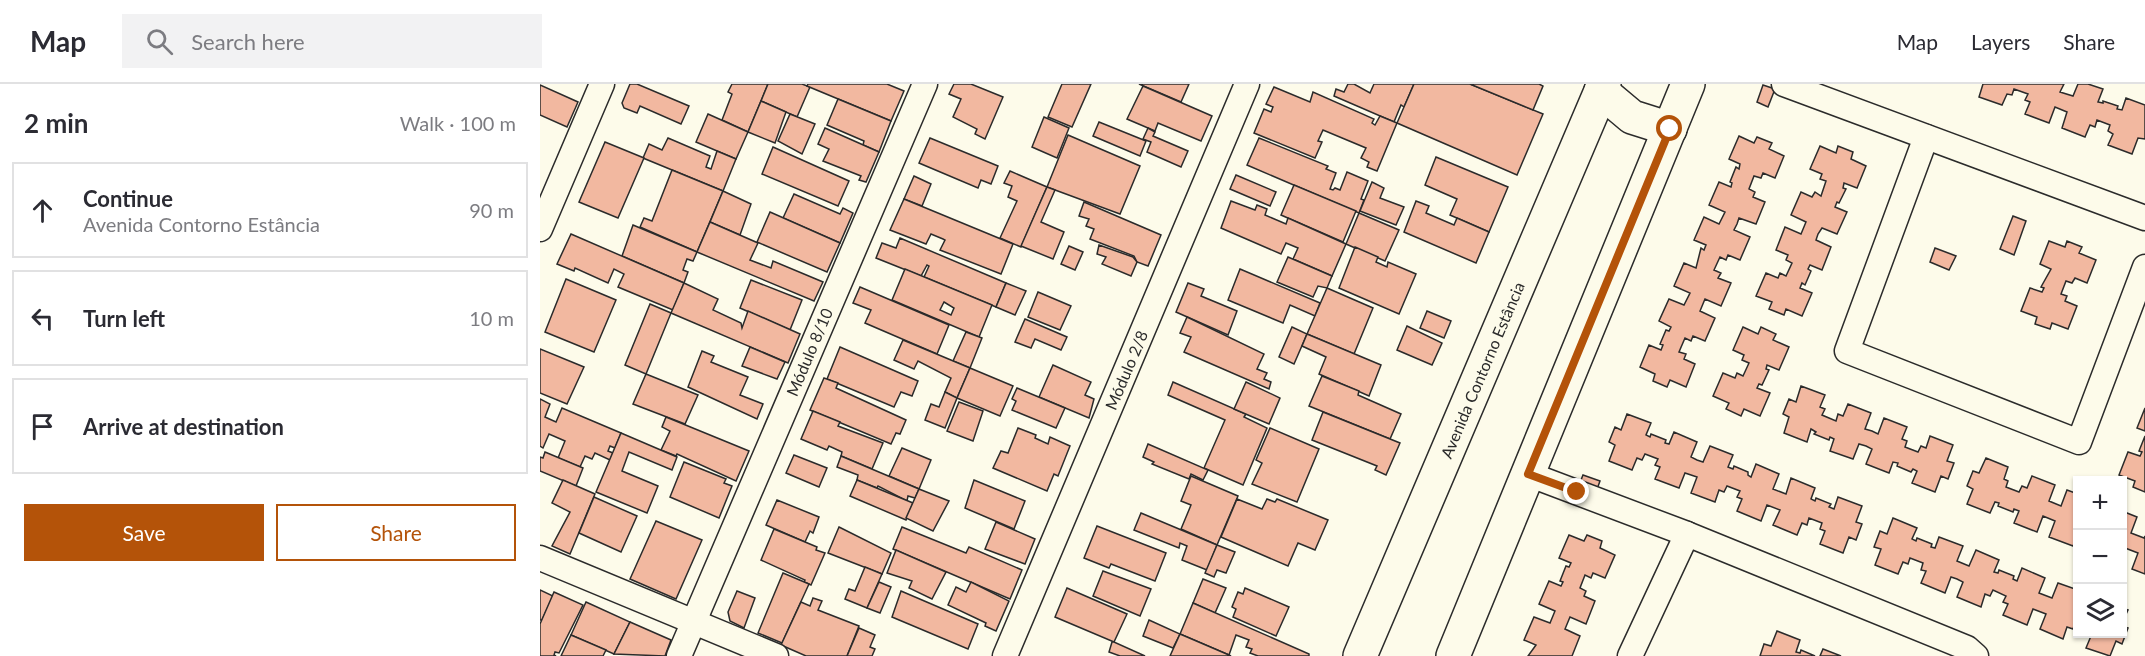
<!DOCTYPE html>
<html lang="en">
<head>
<meta charset="utf-8">
<style>
  body { margin:0; font-family:Lato,sans-serif; background:#f2f2f3; color:#2b2b33 }
  .controls { position:absolute; right:18px; bottom:18px; display:grid; overflow:hidden; border-radius:0px; box-shadow:0 2px 4px #0004 }
  .controls button { width:54px; height:54px; display:grid; place-items:center; padding:0; border:0; border-bottom:2px solid #e1e1e2; background:#fff; color:#2b2b33; font:30px sans-serif }
  .stop { position:absolute; width:18px; height:18px; margin:-14px; border:4px solid #b45309; border-radius:50%; background:#fff }
  .stop.end { background:#b45309; border-color:#fff; box-shadow:0 2px 6px #0008 }
  .list { margin:0; padding:0; list-style:none }
  h2 { display:flex; justify-content:space-between; align-items:center; height:78px; margin:0; padding:0 24px; font-size:26px }
  h2 small { font-size:20px; font-weight:400; color:#7c7c81 }
  .list li { display:grid; grid-template-columns:39px 1fr auto; gap:18px; align-items:center; box-sizing:border-box; height:96px; margin:0 12px 12px; padding:0 12px; border:2px solid #e1e1e2; border-radius:0px }
  .list b { display:block; font-size:22px; white-space:nowrap }
  .list p { margin:0; font-size:20px; white-space:nowrap; color:#7c7c81 }
  .list em { font-size:20px; font-style:normal; color:#7c7c81 }
  .actions { display:flex; gap:12px; padding:18px 24px }
  .actions a { flex:1; padding:14px 0; border:2px solid #b45309; border-radius:0px; text-align:center; font-size:21px; color:#b45309 }
  .actions .main { background:#b45309; color:#fff }
  .icon { flex:none; width:33px; height:33px; fill:none; stroke:currentColor; stroke-width:2; stroke-linecap:round; stroke-linejoin:round }
  .map { position:relative; flex:none; width:1605px; height:572px; overflow:hidden }
  header { display:flex; align-items:center; gap:36px; box-sizing:border-box; height:84px; padding:0 30px; background:#fff; border-bottom:2px solid #e1e1e2 }
  header strong { font-size:28px }
  nav { display:flex; gap:33px; margin-inline-start:auto; font-size:21px }
  .search { width:420px; height:54px; background:#f2f2f3; display:flex; align-items:center; gap:15px; box-sizing:border-box; padding:0 21px; border-radius:0px; color:#7c7c81; font-size:22px }
  main { display:flex }
  aside { flex:1; background:#fff }
  .map>svg:first-child { display:block }
  .building { fill:#f2b8a0; stroke:#2b2b2b; stroke-width:1.5; fill-rule:evenodd }
  .lines { fill:none; stroke-linecap:round; stroke-linejoin:round }
  .street-casing { stroke:#2b2b2b; stroke-width:27 }
  .secondary-casing { stroke:#2b2b2b; stroke-width:36 }
  .street { stroke:#fdfbea; stroke-width:24 }
  .secondary { stroke:#fdfbea; stroke-width:33 }
  .route { stroke:#b45309; stroke-width:8 }
  .labels { text-anchor:middle; dominant-baseline:central; stroke-width:4.5; stroke-linejoin:round; paint-order:stroke }
  .street-label { font-size:16px; fill:#2b2b2b; stroke:#fdfbea }
</style>
</head>
<body>
<header>
<strong>Map</strong>
<div class="search"><svg class="icon" aria-label="search" viewBox="0 0 24 24"><circle cx="10" cy="10" r="6"/><path d="M15 15l6 6"/></svg>Search here</div>
<nav><a>Map</a><a>Layers</a><a>Share</a></nav>
</header>
<main>
<aside>
<h2>2 min<small>Walk · 100 m</small></h2>
<ul class="list">
<li><svg class="icon" aria-label="ahead" viewBox="0 0 24 24"><path d="M12 20V5M6 11l6-6 6 6"/></svg><div><b>Continue</b><p>Avenida Contorno Estância</p></div><em>90 m</em></li>
<li><svg class="icon" aria-label="left" viewBox="0 0 24 24"><path d="M17 20v-9H6M10 6l-5 5 5 5"/></svg><div><b>Turn left</b></div><em>10 m</em></li>
<li><svg class="icon" aria-label="arrive" viewBox="0 0 24 24"><path d="M6 21V4h12l-3 4 3 4H6"/></svg><div><b>Arrive at destination</b></div></li>
</ul>
<div class="actions"><a class="main">Save</a><a>Share</a></div>
</aside>
<div class="map">
<svg width="1605" height="572" viewBox="0 0 1605 572">
  <rect width="100%" height="100%" fill="#fdfbea"/>
  <g class="building">
    <path d="M90,0H97L149,22L141,40L100,22L97,29L84,24L82,19Z"/>
    <path d="M192,0H228L208,48L182,36L192,10L188,8Z"/>
    <path d="M228,0H262L270,3L257,33L221,17Z"/>
    <path d="M268,0H347L364,7L351,37L267,2Z"/>
    <path d="M414,0H431L463,13L445,55L435,50L437,45L413,33L421,15L409,10Z"/>
    <path d="M522,0H551L532,43L508,33Z"/>
    <path d="M599,0H649L641,18Z"/>
    <path d="M808,0H814L830,9L834,0H874L864,23L861,21L854,38L794,12L796,5L804,8Z"/>
    <path d="M874,0H930L1003,30L977,91L857,39Z"/>
    <path d="M930,0H999L1003,2L993,26Z"/>
    <path d="M1443,0H1524L1520,8L1533,12L1538,0H1548L1563,5L1558,18L1563,19V17L1578,22L1577,25L1582,26L1586,14L1605,21V55L1598,54L1592,70L1568,61L1573,50L1568,47L1570,41L1557,36L1555,43L1550,41L1545,53L1522,44L1527,28L1515,23L1509,39L1485,30L1490,18L1485,16L1488,10L1474,5L1472,11L1467,10L1462,21L1439,13Z"/>
    <path d="M0,1L38,18L27,43L0,31Z"/>
    <path d="M1223,1L1235,5L1228,23L1217,18Z"/>
    <path d="M603,2L672,32L661,57L618,39L615,47L587,35Z"/>
    <path d="M734,3L770,18L773,8L834,35L832,39L835,41L840,32L857,39L837,87L827,83L829,78L821,74L826,64L783,46L778,57L782,58L775,74L714,49L724,25L731,28L733,23L726,20Z"/>
    <path d="M298,15L351,37L339,68L323,61L324,57L287,41Z"/>
    <path d="M221,17L246,28L235,59L208,48Z"/>
    <path d="M168,30L208,48L196,75L156,58Z"/>
    <path d="M250,30L275,40L262,70L238,57Z"/>
    <path d="M504,33L529,44L517,74L492,63Z"/>
    <path d="M559,38L606,57L600,72L553,52Z"/>
    <path d="M285,44L339,68L326,98L319,96L321,92L283,77L289,65L278,60Z"/>
    <path d="M608,44L615,48L613,52L648,67L641,83L607,68L611,58L603,55Z"/>
    <path d="M528,51L600,82L580,130L507,103Z"/>
    <path d="M1199,52L1214,59L1217,53L1232,59L1229,65L1244,72L1235,94L1223,89L1221,94L1214,92L1209,105L1215,108L1213,113L1225,118L1216,140L1199,134L1197,140L1194,146L1210,153L1200,176L1188,171L1186,176L1180,173L1174,186L1181,189L1178,194L1191,199L1181,222L1165,215L1160,227L1175,234L1165,257L1153,252L1151,257L1145,254L1139,268L1146,270L1144,275L1155,280L1146,303L1130,296L1127,303L1113,297L1115,290L1100,283L1109,261L1121,266L1123,261L1120,260L1126,246L1129,247L1131,243L1119,237L1129,215L1144,221L1150,209L1134,202L1144,179L1156,184L1161,164L1164,166L1166,161L1154,156L1164,133L1179,140L1185,128L1169,121L1179,98L1191,103L1192,99L1190,98L1196,83L1199,85L1200,80L1189,75Z"/>
    <path d="M128,54L170,72L166,83L171,85L177,67L196,75L183,107L103,74L109,60L122,66Z"/>
    <path d="M390,54L458,82L451,100L441,96L438,104L379,79Z"/>
    <path d="M719,54L788,82L786,85L796,89L790,105L793,106L795,104L800,106L807,88L828,97L821,115L824,116L819,129L707,81Z"/>
    <path d="M65,58L104,74L78,134L39,118Z"/>
    <path d="M1280,62L1296,69L1298,62L1313,68L1311,75L1326,82L1317,104L1304,99L1303,104L1306,105L1299,119L1297,118L1295,123L1307,128L1297,150L1282,144L1278,150L1276,156L1291,163L1282,186L1270,181L1268,185L1271,187L1265,201L1262,199L1260,204L1272,209L1262,232L1246,225L1244,231L1229,225L1232,218L1216,212L1226,189L1238,194L1240,189L1246,192L1252,179L1246,176L1248,171L1236,166L1245,143L1261,150L1266,138L1251,131L1261,108L1272,113L1275,108L1281,112L1286,97L1280,95L1282,90L1270,85Z"/>
    <path d="M233,63L309,97L298,122L222,90Z"/>
    <path d="M896,73L968,103L949,148L910,131L917,115L885,101Z"/>
    <path d="M132,86L183,107L157,168L100,143L104,134L112,137Z"/>
    <path d="M470,87L507,103L481,163L460,154L477,117L468,113L472,102L464,99Z"/>
    <path d="M696,91L736,108L730,122L690,105Z"/>
    <path d="M374,92L391,100L382,122L364,115Z"/>
    <path d="M832,98L844,104L840,114L864,123L856,141L820,127Z"/>
    <path d="M754,101L816,127L803,158L741,131Z"/>
    <path d="M507,103L515,106L501,138L524,148L513,175L481,162Z"/>
    <path d="M183,107L211,120L200,151L170,138Z"/>
    <path d="M254,110L300,130L303,124L313,129L300,159L243,134Z"/>
    <path d="M364,115L473,160L461,190L400,166L405,156L403,155L391,150L386,160L350,146Z"/>
    <path d="M691,117L715,126L717,121L727,125L725,131L746,140L748,134L806,160L792,192L753,175L758,164L746,159L741,170L681,144Z"/>
    <path d="M876,117L889,122L886,129L914,141L917,134L949,148L936,179L864,148Z"/>
    <path d="M544,118L621,151L608,182L597,178L594,172L550,155L554,145L546,142L549,135L539,132Z"/>
    <path d="M230,128L300,159L287,188L217,158Z"/>
    <path d="M819,129L859,146L845,177L806,160Z"/>
    <path d="M1473,132L1486,137L1474,171L1460,165Z"/>
    <path d="M170,138L218,159L210,176L231,184L233,177L283,198L274,217L157,168Z"/>
    <path d="M93,141L157,168L153,177L147,175L143,186L148,188L144,199L82,172Z"/>
    <path d="M31,150L144,199L133,226L78,203L84,190L74,185L68,199L35,184L34,187L17,180Z"/>
    <path d="M360,154L466,199L456,223L384,193L389,182L387,181L381,192L336,174L342,159L356,164Z"/>
    <path d="M1509,157L1525,163L1527,157L1542,163L1539,169L1556,176L1547,199L1535,194L1532,199L1526,197L1521,210L1527,212L1525,217L1537,222L1528,245L1512,239L1510,245L1495,240L1497,233L1481,227L1490,204L1502,208L1504,204L1501,203L1511,185L1500,180Z"/>
    <path d="M559,161L593,173L597,178L591,192L562,180L566,173L557,170Z"/>
    <path d="M529,162L543,168L535,186L521,180Z"/>
    <path d="M815,163L838,173L836,178L847,183L848,178L876,190L859,230L799,204Z"/>
    <path d="M1395,164L1416,172L1409,186L1390,178Z"/>
    <path d="M748,173L792,192L787,204L778,202L773,213L737,198Z"/>
    <path d="M365,185L452,221L439,253L352,216ZM404,218L414,224L411,231L400,226Z"/>
    <path d="M700,185L780,219L775,232L750,221L743,239L688,216Z"/>
    <path d="M26,195L76,216L54,268L5,248Z"/>
    <path d="M211,196L262,216L250,246L200,224Z"/>
    <path d="M144,199L178,215L173,226L201,239L202,244L208,227L260,250L248,279L131,229Z"/>
    <path d="M466,199L486,207L475,231L456,223Z"/>
    <path d="M648,199L664,205L661,212L697,227L688,251L636,228Z"/>
    <path d="M320,203L409,241L397,270L325,239L331,226L313,219Z"/>
    <path d="M787,204L833,224L814,270L767,250Z"/>
    <path d="M498,208L531,222L520,246L488,233Z"/>
    <path d="M110,220L131,229L106,290L85,281Z"/>
    <path d="M887,227L911,237L904,254L880,244Z"/>
    <path d="M647,233L724,270L717,285L727,289L724,295L731,298L729,305L644,268L651,253L640,249Z"/>
    <path d="M485,235L527,253L521,266L495,255L491,264L475,258Z"/>
    <path d="M867,242L902,259L892,281L857,266Z"/>
    <path d="M752,243L767,250L754,280L739,273Z"/>
    <path d="M1203,243L1218,250L1221,243L1236,250L1233,256L1249,263L1239,286L1227,281L1226,285L1229,286L1222,301L1219,300L1217,304L1230,309L1220,332L1204,325L1201,332L1186,325L1189,319L1173,312L1183,289L1195,294L1197,289L1203,292L1209,279L1202,276L1204,271L1193,266Z"/>
    <path d="M426,248L442,254L430,284L413,277Z"/>
    <path d="M767,250L841,281L829,312L779,290L786,273L762,262Z"/>
    <path d="M363,256L430,284L417,314L405,308L411,294L378,277L374,285L354,276Z"/>
    <path d="M210,263L245,278L237,295L202,282Z"/>
    <path d="M300,263L378,297L372,312L361,308L354,323L287,295Z"/>
    <path d="M0,265L44,283L27,320L0,309Z"/>
    <path d="M162,267L174,272L171,278L208,293L200,311L223,320L217,335L148,303Z"/>
    <path d="M513,281L551,298L545,311L554,315L549,334L499,313Z"/>
    <path d="M430,284L473,302L460,332L417,314Z"/>
    <path d="M106,290L158,311L145,340L93,320Z"/>
    <path d="M782,292L819,307L818,311L861,330L850,355L769,322Z"/>
    <path d="M284,294L298,299L296,304L366,336L360,350L356,349L351,360L270,326Z"/>
    <path d="M633,298L706,330L704,333L727,344L703,401L664,384L685,336L628,311Z"/>
    <path d="M706,298L740,314L729,340L694,325Z"/>
    <path d="M1261,302L1285,311L1280,323L1285,325L1282,331L1296,337L1298,330L1303,332L1308,320L1331,329L1325,345L1332,347L1338,350L1344,334L1367,343L1362,355L1367,357L1365,363L1378,368L1381,362L1386,364L1390,352L1413,361L1407,377L1414,379L1408,395L1401,392L1395,408L1372,399L1377,387L1373,385L1371,388L1357,382L1358,379L1353,378L1349,389L1326,380L1332,365L1326,362L1319,360L1313,375L1290,367L1294,355L1290,353L1289,356L1274,350L1276,348L1271,345L1267,358L1244,349L1249,333L1243,330L1249,315L1256,318Z"/>
    <path d="M477,304L525,324L516,344L472,326L476,317L472,315Z"/>
    <path d="M405,308L417,314L405,344L385,336L391,320L399,323Z"/>
    <path d="M0,315L10,320L5,333L16,338L22,324L81,349L75,364L70,362L68,367L73,369L70,376L55,369L52,375L45,372L40,383L18,374L25,357L9,350L3,364L0,362Z"/>
    <path d="M419,318L443,327L433,357L407,347Z"/>
    <path d="M1605,324V347L1597,344Z"/>
    <path d="M273,327L300,338L298,342L343,359L332,385L301,372L302,368L289,362L287,366L261,355Z"/>
    <path d="M783,328L860,359L846,391L835,386L837,382L772,356Z"/>
    <path d="M1087,330L1111,339L1106,351L1110,353L1111,350L1126,356L1125,359L1129,360L1134,348L1157,358L1151,373L1157,376L1163,378L1170,362L1193,371L1188,383L1193,385L1194,382L1208,388V391L1211,393L1216,380L1239,390L1233,405L1246,410L1251,394L1275,404L1271,415L1275,417L1276,414L1291,420L1289,423L1294,425L1298,413L1322,422L1316,438L1322,440L1316,456L1309,453L1303,469L1280,460L1285,447L1280,445L1282,439L1269,434L1267,441L1262,439L1257,451L1233,441L1240,426L1227,421L1221,437L1197,427L1202,415L1197,413L1200,407L1187,402L1184,408L1179,406L1175,418L1151,409L1157,393L1145,389L1139,404L1115,395L1120,383L1115,381L1118,375L1105,370L1102,376L1097,374L1092,386L1069,377L1075,361L1069,358L1075,343L1081,346Z"/>
    <path d="M126,333L209,367L196,397L137,370L136,372L121,366L130,347L122,343Z"/>
    <path d="M478,344L496,351L495,354L508,360L510,353L530,362L518,392L514,390L507,407L453,384L461,367L468,369Z"/>
    <path d="M730,344L779,365L757,418L712,400L722,379L716,376Z"/>
    <path d="M81,349L137,373L132,386L89,368L82,387L118,402L107,429L56,408Z"/>
    <path d="M1605,352V408L1593,403L1595,397L1579,391L1588,368L1600,372L1602,368L1599,367Z"/>
    <path d="M608,360L668,386L663,396L651,390L649,395L612,380L614,378L603,373Z"/>
    <path d="M362,364L391,376L379,405L349,392Z"/>
    <path d="M5,368L43,384L36,402L0,387V373L3,374Z"/>
    <path d="M254,371L287,384L279,403L246,389Z"/>
    <path d="M301,372L379,405L375,414L368,412L367,417L338,402L337,404L317,396L318,391L297,383Z"/>
    <path d="M1446,374L1468,383L1464,395L1468,397L1466,403L1479,408L1482,402L1487,404L1492,392L1515,401L1509,417L1521,422L1527,406L1538,410V450L1533,462L1509,453L1515,437L1503,432L1497,448L1474,439L1479,427L1474,425L1473,428L1458,422L1459,419L1455,418L1450,429L1427,420L1433,405L1427,402L1433,387L1439,389Z"/>
    <path d="M144,378L186,395L184,399L192,402L179,434L130,413Z"/>
    <path d="M1043,391L1060,397L1056,408L1039,401Z"/>
    <path d="M651,392L698,412L677,461L641,445L651,421L641,417Z"/>
    <path d="M23,396L55,410L30,470L12,462L30,428L12,419Z"/>
    <path d="M317,396L373,419L366,436L310,412Z"/>
    <path d="M434,396L485,417L474,445L425,424Z"/>
    <path d="M379,405L409,417L393,447L366,434Z"/>
    <path d="M54,413L97,432L81,468L39,449Z"/>
    <path d="M697,415L722,425L727,415L735,418L737,415L788,436L775,466L758,459L748,482L681,453Z"/>
    <path d="M237,416L279,433L273,449L270,447L265,458L226,441Z"/>
    <path d="M1582,427L1597,433L1591,449L1604,454L1605,452V490L1592,485L1598,469L1585,464L1582,470Z"/>
    <path d="M601,429L677,461L667,486L642,476L647,462L640,459L639,464L594,446Z"/>
    <path d="M1353,434L1377,444L1372,455L1376,457L1377,454L1392,460L1391,463L1395,464L1399,453L1423,462L1417,477L1429,482L1436,466L1459,476L1454,488L1458,489L1459,486L1474,492L1473,495L1477,497L1482,484L1505,494L1499,509L1512,514L1518,499L1538,506V539H1535L1533,545L1527,543L1523,555L1500,545L1506,530L1493,525L1487,541L1463,531L1468,520L1463,518L1466,512L1453,506L1450,512L1445,510L1441,523L1417,513L1423,498L1417,495L1411,493L1405,509L1381,499L1386,487L1381,486L1383,479L1370,474L1368,480L1363,478L1358,490L1335,481L1341,465L1334,463L1340,447L1347,450Z"/>
    <path d="M116,437L162,456L136,515L90,495Z"/>
    <path d="M456,438L495,455L485,480L445,465Z"/>
    <path d="M557,442L626,469L615,497L571,480L569,484L544,474Z"/>
    <path d="M299,443L351,469L342,490L288,469Z"/>
    <path d="M362,443L426,469L429,463L482,486L470,515L353,465Z"/>
    <path d="M234,445L277,463L276,466L285,469L271,501L264,498L265,496L221,476Z"/>
    <path d="M1029,451L1044,457L1047,451L1062,457L1060,464L1075,471L1065,494L1053,489L1051,494L1045,491L1040,504L1046,507L1044,512L1055,517L1046,540L1030,533L1025,545L1040,552L1032,572H988L996,561L984,556L994,533L1010,539L1015,527L999,520L1009,497L1021,502L1023,498L1020,497L1026,482L1029,483L1031,479L1019,474Z"/>
    <path d="M677,461L695,468L686,489L677,486L674,493L665,489Z"/>
    <path d="M356,466L406,488L392,515L369,504L372,497L347,489Z"/>
    <path d="M325,483L342,490L327,524L305,515L309,505L315,507Z"/>
    <path d="M563,487L611,505L600,532L553,512Z"/>
    <path d="M243,489L269,500L242,559L218,549Z"/>
    <path d="M663,495L686,504L675,529L653,519Z"/>
    <path d="M339,498L351,503L340,529L327,524Z"/>
    <path d="M431,498L469,517L456,547L445,542L446,539L408,521L416,503L426,508Z"/>
    <path d="M527,504L587,530L574,558L515,533Z"/>
    <path d="M705,504L749,523L736,552L693,533L696,525L692,523L698,508L703,510Z"/>
    <path d="M0,506L13,512L2,536H0Z"/>
    <path d="M197,507L215,514L204,544L190,537L188,528Z"/>
    <path d="M361,507L438,540L428,565L352,533Z"/>
    <path d="M14,508L43,521L19,569L15,568L14,571L16,572H0V540Z"/>
    <path d="M273,514L282,517L278,526L319,542L307,572H266L241,561L261,518L270,522Z"/>
    <path d="M46,518L90,538L74,570L31,551Z"/>
    <path d="M653,519L769,570V572H718L710,569L712,565L706,563L709,556L696,551L689,571L640,550Z"/>
    <path d="M1582,524L1588,526L1582,539Z"/>
    <path d="M609,536L640,550L633,564L603,552Z"/>
    <path d="M90,538L131,556L125,572L74,570Z"/>
    <path d="M1582,542L1588,544L1582,560L1576,557L1570,572L1546,564L1551,552L1546,550H1582Z"/>
    <path d="M319,544L335,551L330,563L335,565L332,572H307Z"/>
    <path d="M1237,547L1260,556L1256,568L1260,569L1261,566L1275,572H1220L1224,560L1231,562Z"/>
    <path d="M640,550L689,571L691,572H630Z"/>
    <path d="M31,551L66,566L63,572H21Z"/>
    <path d="M572,558H574L605,572H580L569,568Z"/>
    <path d="M1283,565L1301,572H1280Z"/>
  </g>
  <g class="lines">
    <defs>
      <g id="street">
        <path d="M1244,0L1605,134"/>
        <path d="M1386,53L1307,267L1539,358L1605,183"/>
        <path d="M0,145L62,0"/>
        <path d="M988,390L1147,450L1427,564L1436,572"/>
        <path d="M0,474L236,572"/>
        <path d="M139,572L385,0"/>
        <path d="M465,572L707,0"/>
        <path d="M1090,572L1147,450"/>
      </g>
      <g id="secondary">
        <path d="M1061,7L1092,33L1130,45"/>
        <path d="M820,572L1064,0"/>
        <path d="M913,572L1148,0"/>
      </g>
    </defs>
    <use href="#street" class="street-casing"/>
    <use href="#secondary" class="secondary-casing"/>
    <use href="#street" class="street"/>
    <use href="#secondary" class="secondary"/>
  </g>
  <g class="lines">
    <path class="route" d="M1037,408L988,390L1130,45"/>
  </g>
  <g class="labels">
    <g class="street-label">
      <text transform="translate(269 268) rotate(-67)">Módulo 8/10</text>
      <text transform="translate(586 286) rotate(-67)">Módulo 2/8</text>
      <text transform="translate(942 286) rotate(-67)">Avenida Contorno Estância</text>
    </g>
  </g>
</svg>
<div class="controls">
<button>+</button>
<button>−</button>
<button><svg class="icon" aria-label="layers" viewBox="0 0 24 24"><path d="M12 4l9 5-9 5-9-5zM3 14l9 5 9-5"/></svg></button>
</div>
<div class="stop" style="left:1130px;top:45px"></div>
<div class="stop end" style="left:1037px;top:408px"></div>
</div>
</main>
</body>
</html>
